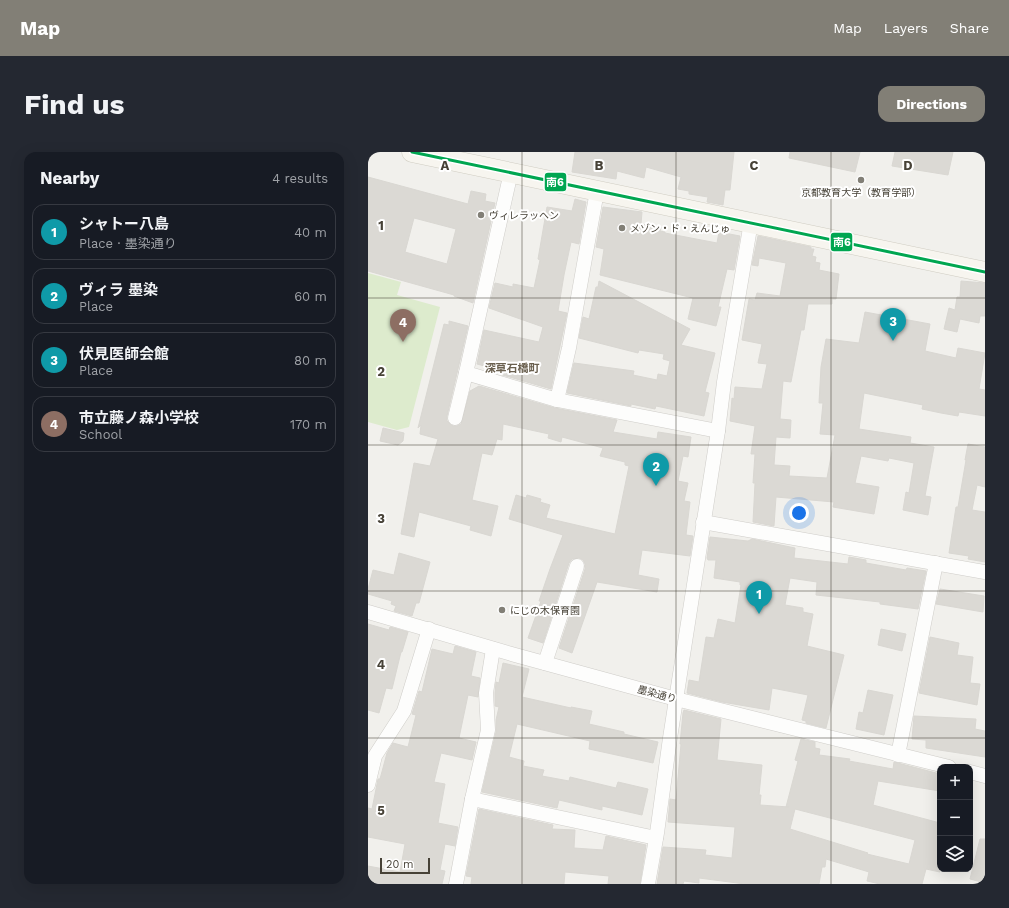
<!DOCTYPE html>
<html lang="en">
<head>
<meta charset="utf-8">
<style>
  body { margin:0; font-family:"Work Sans","Noto Sans JP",sans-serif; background:#242831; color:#f1f3f6 }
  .controls { position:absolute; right:12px; bottom:12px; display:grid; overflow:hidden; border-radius:8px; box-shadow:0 4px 16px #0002 }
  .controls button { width:36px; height:36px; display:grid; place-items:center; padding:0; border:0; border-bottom:1px solid #363941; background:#171b24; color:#f1f3f6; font:20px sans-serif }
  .scale { position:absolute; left:12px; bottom:10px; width:50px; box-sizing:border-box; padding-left:4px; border:2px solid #474237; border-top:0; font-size:11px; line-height:14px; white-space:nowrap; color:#474237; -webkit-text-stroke:3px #fff; paint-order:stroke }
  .you { position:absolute; left:431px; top:361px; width:14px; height:14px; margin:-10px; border:3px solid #fff; border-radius:50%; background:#1a73e8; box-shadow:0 0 0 6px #1a73e833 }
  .badge { display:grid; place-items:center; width:26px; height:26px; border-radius:50%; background:#827f76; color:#fff; font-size:13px; font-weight:700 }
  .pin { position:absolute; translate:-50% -33px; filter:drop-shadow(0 1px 2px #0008) }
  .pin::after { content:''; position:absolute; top:21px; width:14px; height:12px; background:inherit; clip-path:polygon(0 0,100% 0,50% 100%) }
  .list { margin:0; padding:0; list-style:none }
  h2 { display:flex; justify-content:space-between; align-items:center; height:52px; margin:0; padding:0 16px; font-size:17px }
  h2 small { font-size:13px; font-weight:400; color:#9ea1a6 }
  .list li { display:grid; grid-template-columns:26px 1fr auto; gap:12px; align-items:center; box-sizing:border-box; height:56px; margin:0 8px 8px; padding:0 8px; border:1px solid #363941; border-radius:12px }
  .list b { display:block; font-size:15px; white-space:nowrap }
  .list p { margin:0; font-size:13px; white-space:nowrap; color:#9ea1a6 }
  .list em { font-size:13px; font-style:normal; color:#9ea1a6 }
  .icon { flex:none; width:22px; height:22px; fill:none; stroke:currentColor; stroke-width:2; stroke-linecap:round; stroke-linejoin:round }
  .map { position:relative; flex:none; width:617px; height:732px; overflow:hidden; border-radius:12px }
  header { display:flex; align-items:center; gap:24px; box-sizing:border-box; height:56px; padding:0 20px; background:#827f76; color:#fff }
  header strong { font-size:19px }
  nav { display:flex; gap:22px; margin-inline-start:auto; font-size:14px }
  .intro { display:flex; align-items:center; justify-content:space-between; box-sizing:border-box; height:96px; padding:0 24px }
  h1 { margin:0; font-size:28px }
  .button { padding:10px 18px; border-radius:12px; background:#827f76; color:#fff; font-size:14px; font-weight:700 }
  main { display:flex; gap:24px; padding:0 24px }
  aside { flex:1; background:#171b24; border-radius:12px; box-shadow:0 4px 16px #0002 }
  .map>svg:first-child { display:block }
  .green { fill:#ddebcd }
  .building { fill:#dbd9d4; stroke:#d9d7d2; fill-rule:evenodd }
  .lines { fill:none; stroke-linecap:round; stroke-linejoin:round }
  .street-casing { stroke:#cfcdc9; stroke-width:15 }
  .secondary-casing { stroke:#d0cdc3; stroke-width:21 }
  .street { stroke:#fdfdfc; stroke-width:14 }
  .secondary { stroke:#f7f5ef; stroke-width:20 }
  .bus-1-casing { stroke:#fff; stroke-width:6 }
  .bus-1 { stroke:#00a651; stroke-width:3 }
  .grid { fill:none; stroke:#474237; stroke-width:1; stroke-opacity:0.55 }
  .poi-dot { fill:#827f76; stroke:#fff; stroke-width:1.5 }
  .labels { text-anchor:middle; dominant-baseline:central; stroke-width:4; stroke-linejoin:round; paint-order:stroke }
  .poi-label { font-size:10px; fill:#474237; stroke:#fff; text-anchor:start }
  .street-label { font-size:10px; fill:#474237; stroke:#fff }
  .neighbourhood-label { font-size:11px; font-weight:bold; fill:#6a604f; stroke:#fff }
  .grid-label { font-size:13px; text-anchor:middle; font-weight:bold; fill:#474237; stroke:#fff; stroke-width:4; stroke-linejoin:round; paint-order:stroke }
  .line-badge { stroke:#fff; stroke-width:1.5 }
  .badge-label { font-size:11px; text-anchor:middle; font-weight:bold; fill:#fff }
</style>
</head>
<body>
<header>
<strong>Map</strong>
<nav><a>Map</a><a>Layers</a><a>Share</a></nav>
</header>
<div class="intro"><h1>Find us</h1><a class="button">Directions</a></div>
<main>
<aside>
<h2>Nearby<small>4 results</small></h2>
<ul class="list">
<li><span class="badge" style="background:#0f9aa8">1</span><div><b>シャトー八島</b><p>Place · 墨染通り</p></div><em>40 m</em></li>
<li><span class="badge" style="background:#0f9aa8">2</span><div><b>ヴィラ 墨染</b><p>Place</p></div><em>60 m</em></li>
<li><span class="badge" style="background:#0f9aa8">3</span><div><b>伏見医師会館</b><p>Place</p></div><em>80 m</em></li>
<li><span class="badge" style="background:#8d6e63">4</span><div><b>市立藤ノ森小学校</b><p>School</p></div><em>170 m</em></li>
</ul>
</aside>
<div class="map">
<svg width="617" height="732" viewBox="0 0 617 732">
  <rect width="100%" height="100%" fill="#f1f0ec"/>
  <path class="green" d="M0,121L33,130L29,143L72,155L41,275L29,278L0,270Z"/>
  <g class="building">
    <path d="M207,0H366L362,38H357L355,53L339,50L340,45L321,42V39L310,37L313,25L278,15L276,26L249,19L248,27L204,20Z"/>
    <path d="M422,0H492L487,20L421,6Z"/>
    <path d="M527,0H585L580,23L524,14Z"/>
    <path d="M0,25L100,52L103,39L118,42L117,49L127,51L105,151L86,144V143L0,119ZM46,66L88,77L79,112L37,100Z"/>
    <path d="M207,47L218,50L211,92L203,90L196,123L190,159L199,161L183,237L131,222L135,219L109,212L116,178L171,190L175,175L121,156L127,131L145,135V132L166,136L172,108L170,107L179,55L204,59Z"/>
    <path d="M235,55L274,60L273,72L293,75L292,79L297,80V81L349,91L351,80L372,84L366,118L359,117L350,155H353L348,174L320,167L325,146L232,123L236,97L228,95Z"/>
    <path d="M390,84L443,95V97H446L444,104L448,105L447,110L452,111L451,118L471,122L468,147H464V152H440L436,178H433L423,230L415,229L412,267L423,268L422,286L408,285L406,313L422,314L421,324L459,326L467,283L452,282L455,251H451L453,215L458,187L491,191L497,160L562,172L557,199L588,206L590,196L617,201L611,237L617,238V264L591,260L590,264L573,261L554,257L555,253L496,241L491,277L543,285L542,291L566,295L557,344L563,345L560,363L535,358L538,340L541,341L546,311L521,306L520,309L493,304L487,331L511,335L506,362L465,355L466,350L408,345L406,374L385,370L387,331H385L387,302H383L387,274L362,269L364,246L366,247L367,235L394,237L399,212L390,211L394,192L374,188L381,147L387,148L389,141L412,144L418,111L391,106L390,114L384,113Z"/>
    <path d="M231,129L322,177L313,193L347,201L337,240L341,241L336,264L288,254L287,257L263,252V254L199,241L206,211L266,219L265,223L289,228L290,222L299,224L302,209L295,207L296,202L271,198L270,201L211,186L215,165L221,167L228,135H230Z"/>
    <path d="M593,129L617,131V164H612L611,171L592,167L589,180L576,177L581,156L587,158L589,145H592Z"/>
    <path d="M81,169L100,174L79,264V269L85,274H89L93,272L102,239L111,234L187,256L249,268L245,280L289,287L290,280L323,285L320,305L315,304L310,329L320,331L316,349L322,350L318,383L325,384L322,404L274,398L270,423L291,427L289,440L229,430L204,501L191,496L217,417V412L215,408L211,406L204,407L201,411L175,491L160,486L173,449H171L182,417L195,383L141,367L148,343L158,346L159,343L173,347L172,350L182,353L178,366L247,382L261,314L257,313V310L232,304L235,296L194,285L193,290L180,286L181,282L135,272L134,288L129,287L124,303L114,301L104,348L130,354L123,384L102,378L103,374L51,360L46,385L33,382L46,311L62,314L70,287L52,282L53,273L50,276L76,172L81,173Z"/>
    <path d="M15,276L36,281L35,289L30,293L12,289Z"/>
    <path d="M600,292L617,295V335L609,333L604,358L617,360V410L600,407L601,404L581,401L588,355H590L598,308H597Z"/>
    <path d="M342,385L380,389L384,387L427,396L426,406L480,412L481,405L498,408V411L538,418L539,416L558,419L550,457L512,452V450L448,443L449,430L422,426L417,453L435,456V460L445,462L439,494L476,503L458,576L438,571V569L434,568L440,543L404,536L401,558L354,550L319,541L321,528L331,530L338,485L346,486L350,467L367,471L373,433H372V430L346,426L348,408H340L339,406Z"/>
    <path d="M31,401L62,410L51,451H48L44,464L26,459L28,454L23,452L24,449L0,442V437L5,418L26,423Z"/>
    <path d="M572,437L616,444L615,460L568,452Z"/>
    <path d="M0,472L21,478L22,475L40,480L34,500H33L24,537L18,536L11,561L0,558Z"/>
    <path d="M513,477L538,482L534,499L510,493Z"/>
    <path d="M562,485L591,491L589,503L605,505L602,531L612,532L609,553L551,541Z"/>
    <path d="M87,494L108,500L103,524L112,526L110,545L100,543L91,586L108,590L104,608L73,601L66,630L77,632L70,671L90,675L87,694L77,692L72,718L77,719L74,732H14L0,729V714L32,720L37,692L0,685V656L4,657L10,627H12L19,601L25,591L40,595L48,563L44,562L51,539L54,540L64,497L85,502Z"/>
    <path d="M135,511L161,517L154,545L203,556V555L224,559L221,572L256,580V582L290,590L285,611L221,597L222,589L149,572L141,605L156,609L155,614L176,618L174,624L201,629L202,625L248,636L250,630L280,637L274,663L234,654V658L191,648L189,656L114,640L128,580V568L131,555L127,554V541L128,530L131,531Z"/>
    <path d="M500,538L525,543L516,583L488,577L491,560L495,561Z"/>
    <path d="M316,558L353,567L349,608L394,613L391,643H393L392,653L421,655H418L430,609L427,608L433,587L447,590V596L452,597L451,603L482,607L481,609L525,617L526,610L572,622V639L510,629L505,653L572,671V720L558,717L554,732H512L499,729L501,720L458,707L457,715H454L451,732H377L331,726V731L316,729L315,732H289L295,695L338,698L337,703L364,706L367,675L300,670L302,647L308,648L313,592H312L315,561ZM427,657L547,688L541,712L499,702L500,701L422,677Z"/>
    <path d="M546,564L608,567L607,577L617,579V605L558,596V588L544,587Z"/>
    <path d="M111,657L185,673L184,677L207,678L206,696L235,698L238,684L278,693L272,732H240L241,724L197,720L196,732H103L104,725L98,724Z"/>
    <path d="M612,687H617V731L602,727Z"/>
  </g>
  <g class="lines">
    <defs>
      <g id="street">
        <path d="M143,20L98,221L189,248L350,279"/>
        <path d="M189,248L201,196L229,39"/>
        <path d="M87,266L98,221"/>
        <path d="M335,370L617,420"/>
        <path d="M0,460L147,503L308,547L581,615"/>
        <path d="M177,511L209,414"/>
        <path d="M530,603L568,411"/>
        <path d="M602,620L617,624"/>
        <path d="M0,633L7,604L36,559L61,477"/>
        <path d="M104,647L288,686"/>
        <path d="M88,732L104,647L120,578L118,541L125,497"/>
        <path d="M280,732L289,681L302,586L350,279L356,230L383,70"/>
      </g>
      <path id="secondary" d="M44,0L617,120"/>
    </defs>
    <use href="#street" class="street-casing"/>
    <use href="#secondary" class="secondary-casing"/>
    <use href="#street" class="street"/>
    <use href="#secondary" class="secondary"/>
    <defs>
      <path id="bus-1" d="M44,0L617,120"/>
    </defs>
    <use href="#bus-1" class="bus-1-casing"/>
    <use href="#bus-1" class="bus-1"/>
  </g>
  <path class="grid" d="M154,0V732M308,0V732M463,0V732M0,146H617M0,293H617M0,439H617M0,586H617"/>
  <g class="poi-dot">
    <circle cx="493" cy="28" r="4"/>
    <circle cx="113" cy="63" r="4"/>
    <circle cx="254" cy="76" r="4"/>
    <circle cx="134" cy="458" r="4"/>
  </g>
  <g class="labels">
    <g class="poi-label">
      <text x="493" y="40" text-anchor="middle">京都教育大学（教育学部）</text>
      <text x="121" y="63">ヴィレラッヘン</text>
      <text x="262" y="76">メゾン・ド・えんじゅ</text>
      <text x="142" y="458">にじの木保育園</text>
    </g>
    <g class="street-label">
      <text transform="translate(289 542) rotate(15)">墨染通り</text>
    </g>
    <g class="neighbourhood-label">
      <text x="144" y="216">深草石橋町</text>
    </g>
  </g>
  <g class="grid-label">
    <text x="77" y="18">A</text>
    <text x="231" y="18">B</text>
    <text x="386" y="18">C</text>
    <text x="540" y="18">D</text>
    <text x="13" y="78">1</text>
    <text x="13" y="224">2</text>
    <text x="13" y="371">3</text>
    <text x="13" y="517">4</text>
    <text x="13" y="663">5</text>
  </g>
  <g class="line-badge">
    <rect x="176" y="20" width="23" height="20" rx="4" fill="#00a651"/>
    <rect x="462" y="80" width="23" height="20" rx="4" fill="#00a651"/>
  </g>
  <g class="badge-label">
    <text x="187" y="34">南6</text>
    <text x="474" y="94">南6</text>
  </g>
</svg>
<div class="controls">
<button>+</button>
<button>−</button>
<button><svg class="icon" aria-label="layers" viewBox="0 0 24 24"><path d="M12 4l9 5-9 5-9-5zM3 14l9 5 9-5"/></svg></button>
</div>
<div class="scale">20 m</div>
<div class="you"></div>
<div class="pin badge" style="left:391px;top:462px;background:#0f9aa8">1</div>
<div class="pin badge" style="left:288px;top:334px;background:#0f9aa8">2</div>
<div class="pin badge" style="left:525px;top:189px;background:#0f9aa8">3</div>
<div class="pin badge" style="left:35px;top:190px;background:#8d6e63">4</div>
</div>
</main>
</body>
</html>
